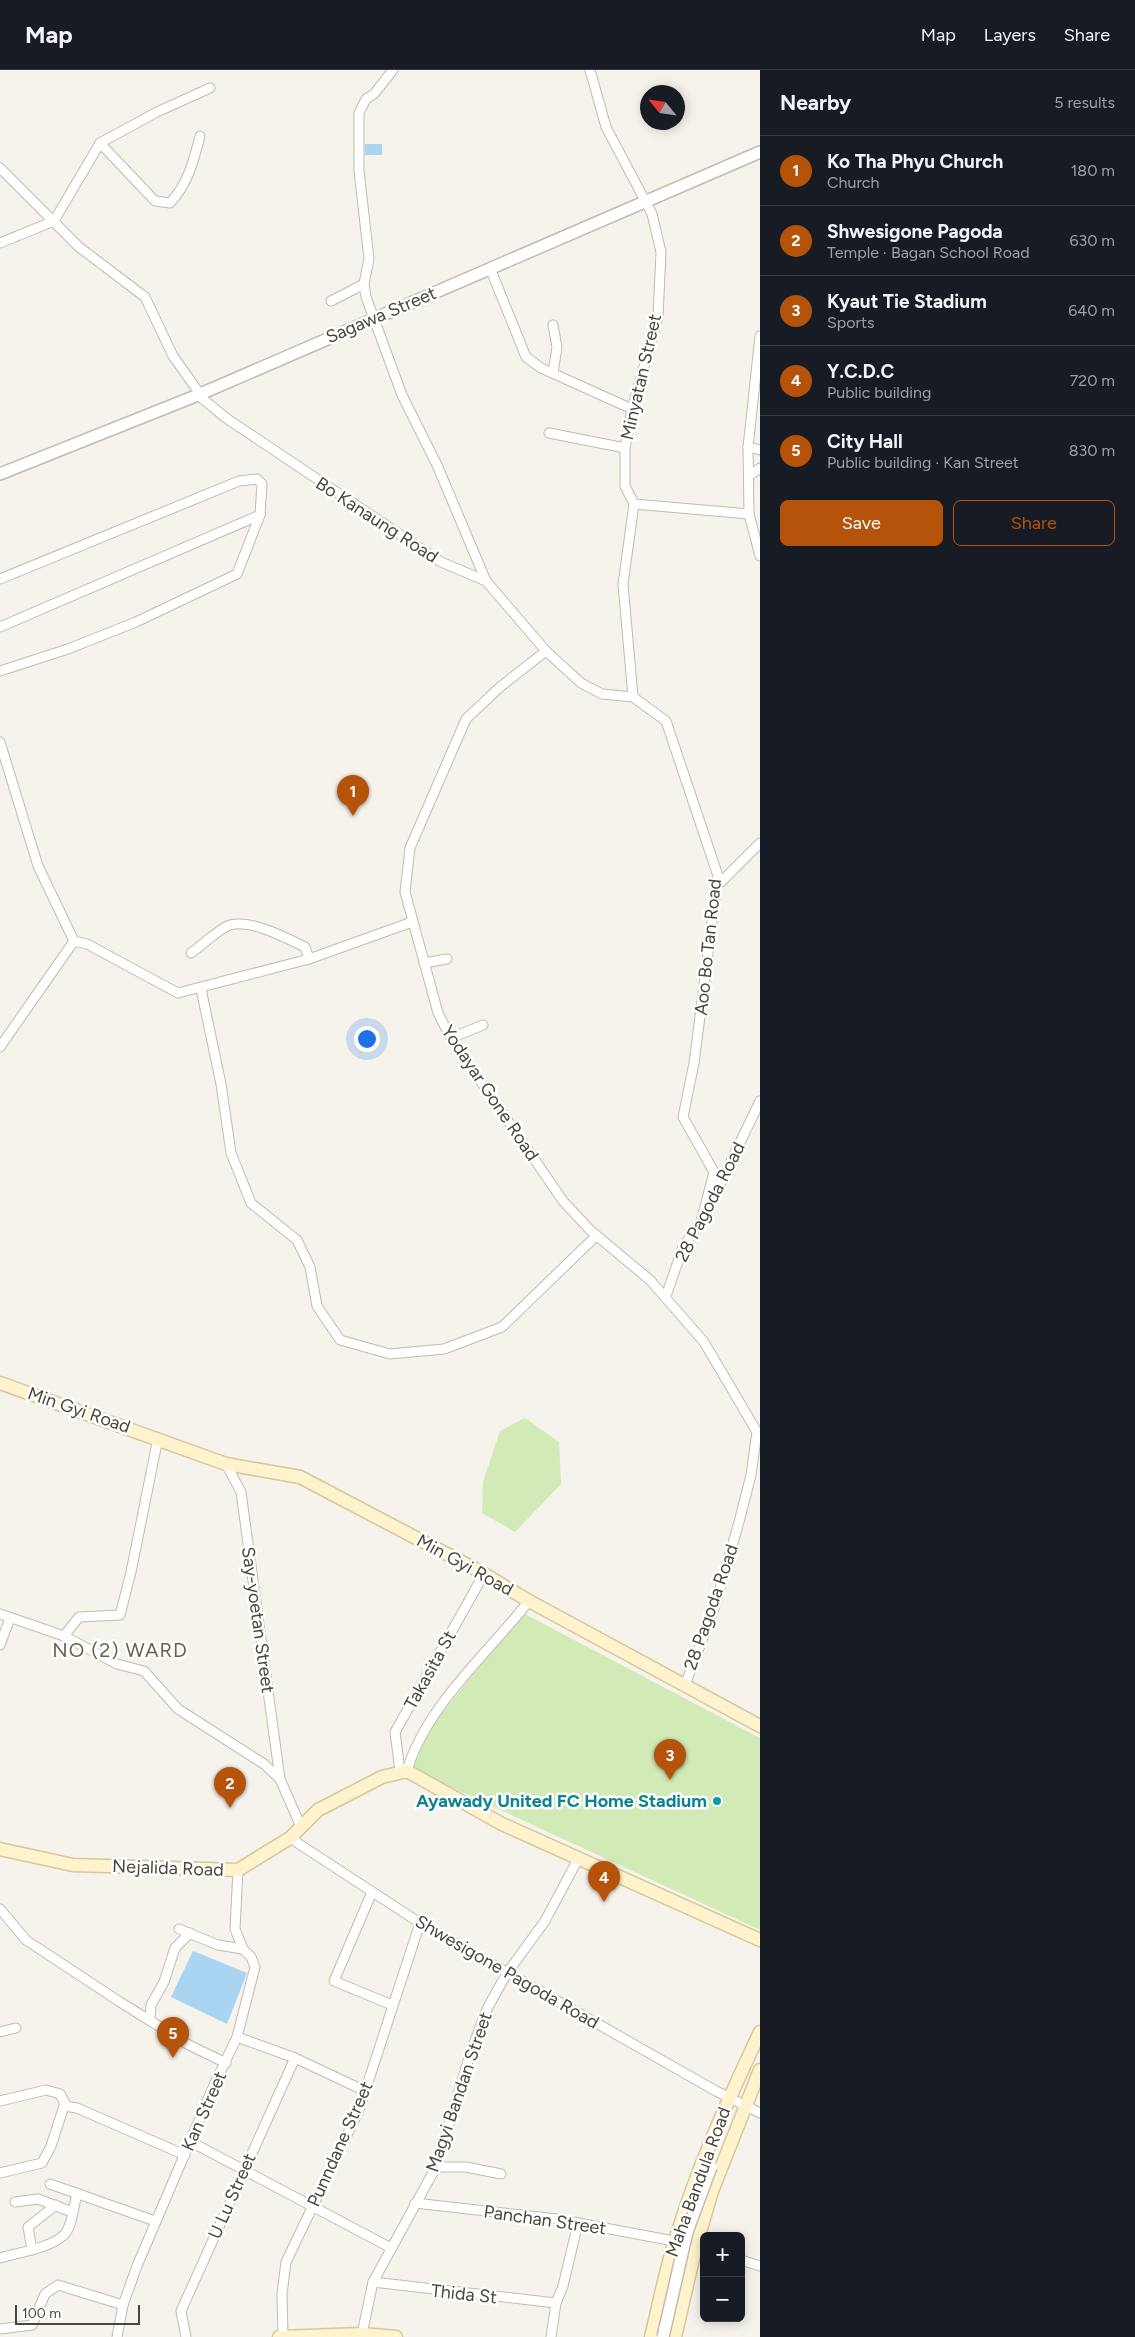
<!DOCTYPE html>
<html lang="en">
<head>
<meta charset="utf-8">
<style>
  body { margin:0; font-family:Figtree,sans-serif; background:#20242c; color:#f1f3f6 }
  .controls { position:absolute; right:15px; bottom:15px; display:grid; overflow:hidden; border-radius:8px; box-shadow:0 2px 12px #0003 }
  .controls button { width:45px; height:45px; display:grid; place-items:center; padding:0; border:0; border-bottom:1px solid #363941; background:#171b24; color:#f1f3f6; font:25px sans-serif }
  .compass { position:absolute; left:640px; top:15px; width:45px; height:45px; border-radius:50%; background:#171b24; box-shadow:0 2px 12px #0003; rotate:299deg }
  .scale { position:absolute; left:15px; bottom:12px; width:125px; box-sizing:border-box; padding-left:5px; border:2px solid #4b4439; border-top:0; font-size:14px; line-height:18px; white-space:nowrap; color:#4b4439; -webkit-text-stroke:4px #fff; paint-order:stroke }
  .you { position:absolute; left:366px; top:968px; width:18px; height:18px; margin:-12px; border:4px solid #fff; border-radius:50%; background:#1a73e8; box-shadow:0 0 0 8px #1a73e833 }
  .badge { display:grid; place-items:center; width:32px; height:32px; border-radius:50%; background:#b45309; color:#fff; font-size:16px; font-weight:700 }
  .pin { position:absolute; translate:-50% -41px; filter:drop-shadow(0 1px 2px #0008) }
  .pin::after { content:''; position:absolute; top:26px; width:18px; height:15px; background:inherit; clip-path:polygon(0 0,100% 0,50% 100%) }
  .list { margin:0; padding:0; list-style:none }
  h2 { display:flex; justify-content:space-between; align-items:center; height:65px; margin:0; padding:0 20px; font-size:21px }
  h2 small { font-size:16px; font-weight:400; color:#9ea1a6 }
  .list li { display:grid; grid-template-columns:32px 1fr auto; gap:15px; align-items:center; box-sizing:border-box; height:70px; padding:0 20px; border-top:1px solid #363941 }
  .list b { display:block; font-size:19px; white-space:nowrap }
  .list p { margin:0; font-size:16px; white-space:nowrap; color:#9ea1a6 }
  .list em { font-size:16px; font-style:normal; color:#9ea1a6 }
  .actions { display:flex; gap:10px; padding:15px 20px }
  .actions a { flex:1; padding:11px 0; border:1px solid #b45309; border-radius:8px; text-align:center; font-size:18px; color:#b45309 }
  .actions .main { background:#b45309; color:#fff }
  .map { position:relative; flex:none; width:760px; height:2267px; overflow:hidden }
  header { display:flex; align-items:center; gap:30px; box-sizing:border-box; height:70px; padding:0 25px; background:#171b24; border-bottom:1px solid #363941 }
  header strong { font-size:24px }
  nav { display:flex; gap:28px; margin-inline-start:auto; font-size:18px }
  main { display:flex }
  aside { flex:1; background:#171b24 }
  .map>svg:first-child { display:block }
  .green { fill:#d2eab5 }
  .water { fill:#a9d4f2 }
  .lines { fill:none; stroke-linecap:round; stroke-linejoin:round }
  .minor-casing { stroke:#c2bbae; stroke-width:11 }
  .tertiary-casing { stroke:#c2bbae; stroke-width:14 }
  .secondary-casing { stroke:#d6c79b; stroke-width:15 }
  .minor { stroke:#fff; stroke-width:9 }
  .tertiary { stroke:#fff; stroke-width:11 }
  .secondary { stroke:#fff3cd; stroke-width:12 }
  .tertiary-bridge-casing { stroke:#c2bbae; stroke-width:14; stroke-linecap:butt }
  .tertiary-bridge { stroke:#fff; stroke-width:11 }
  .culture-dot { fill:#0f9aa8; stroke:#fff; stroke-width:2 }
  .labels { text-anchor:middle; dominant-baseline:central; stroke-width:5; stroke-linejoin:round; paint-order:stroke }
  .street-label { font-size:18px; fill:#4b4439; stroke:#fff }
  .culture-label { font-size:18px; font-weight:bold; fill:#0d838f; stroke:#fff; text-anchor:end }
  .quarter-label { font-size:20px; letter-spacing:1px; fill:#6e6250; stroke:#fff }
</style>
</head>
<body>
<header>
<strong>Map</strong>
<nav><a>Map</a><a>Layers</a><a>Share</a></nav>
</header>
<main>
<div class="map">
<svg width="760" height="2267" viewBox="0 0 760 2267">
  <rect width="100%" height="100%" fill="#f6f3ec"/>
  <g class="green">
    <path d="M525,1348L559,1372L561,1414L515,1462L482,1443L483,1412L500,1361Z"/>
    <path d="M523,1543L760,1668V1860L412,1699L408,1685Z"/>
  </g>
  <g class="water">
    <rect x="365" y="74" width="17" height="11"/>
    <path d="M193,1881L247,1903L227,1954L171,1927Z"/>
  </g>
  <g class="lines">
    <defs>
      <g id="minor">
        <path d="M393,0L374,24L366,29L359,43V101L369,189L364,214L366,227L402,325L437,395L486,511"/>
        <path d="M590,0L606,57L652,144L661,182L658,247L632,339L625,378V416L634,434L623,514L633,627"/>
        <path d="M100,73L155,131L170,133C188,114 194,90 200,66"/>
        <path d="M0,98L79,177L145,227L173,286L200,324"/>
        <path d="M0,173L54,151L100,73L157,42L210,18"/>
        <path d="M490,198L526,287L541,298L632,339"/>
        <path d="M331,231L364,214"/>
        <path d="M760,266L748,377L749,444L760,486"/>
        <path d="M553,303L557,277L553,255"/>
        <path d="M198,325L226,348L441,492L486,511L546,581L581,613L602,624L633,627L666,651L718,806L694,993L683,1047L714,1102L701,1152"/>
        <path d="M549,363L625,378"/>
        <path d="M748,377L760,380"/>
        <path d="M750,405L760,398"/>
        <path d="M634,434L749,444"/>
        <path d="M0,509L239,411L257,409L262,414L260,445L237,504L136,552L68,579L0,601"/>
        <path d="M0,557L260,445"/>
        <path d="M546,581L500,617L466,649L410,778L405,822L438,943L451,968L563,1131L590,1160L650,1210L704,1272L757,1362L751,1405L739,1452L715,1536L685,1615"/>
        <path d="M0,672L38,796L74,871L87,874L178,923L309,889L412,852"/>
        <path d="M718,815L760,773"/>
        <path d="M191,883C201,876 220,858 230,855C251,849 286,868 305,877L309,889"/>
        <path d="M424,893L447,889"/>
        <path d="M201,919L221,1014L231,1083L251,1133L297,1170L310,1197L317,1236L340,1270L390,1284L444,1279L502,1257L596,1166"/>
        <path d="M451,968L483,955"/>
        <path d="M0,977L74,871"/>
        <path d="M709,1137L760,1031"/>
        <path d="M666,1226L683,1177L703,1148"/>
        <path d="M226,1394L241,1422L280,1709"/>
        <path d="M0,1544L64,1566L117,1594L144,1601L178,1639L264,1694L280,1709L301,1757"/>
        <path d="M64,1566L79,1547L120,1545L131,1502L158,1368"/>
        <path d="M0,1575L10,1548"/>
        <path d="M400,1701L395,1662L484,1504"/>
        <path d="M407,1701C425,1637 489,1582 529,1531"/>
        <path d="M290,1768L420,1853L716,2021L760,2043"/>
        <path d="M238,1800L235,1859L243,1879"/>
        <path d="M372,1822L334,1911L392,1935"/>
        <path d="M0,1839L26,1870L120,1932L189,1975L226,1993"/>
        <path d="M150,1950L151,1935L164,1912L175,1878L190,1863"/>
        <path d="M0,1962L16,1958"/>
        <path d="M237,1967L295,1988L365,2021"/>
        <path d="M0,2031L46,2020L60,2024L65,2033L51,2076L42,2093L0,2103"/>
        <path d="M64,2036L77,2038L185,2085"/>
        <path d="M191,2072L391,2178"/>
        <path d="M436,2097H466L501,2104"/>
        <path d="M50,2114L155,2151"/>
        <path d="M15,2132L38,2129L72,2142"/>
        <path d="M415,2133L557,2149L679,2172"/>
        <path d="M32,2180L28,2157L56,2135"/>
        <path d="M0,2188C18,2183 50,2178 64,2165C72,2157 74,2135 77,2123"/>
        <path d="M741,2190L760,2196"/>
        <path d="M373,2212L556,2233"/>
        <path d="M0,2259L32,2255L45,2224L58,2215L123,2235"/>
        <path d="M362,2264L373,2212L436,2097L471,1981L487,1939L507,1903L545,1851L578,1789"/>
        <path d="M283,2266L282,2224L286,2192L359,2040L420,1853"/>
        <path d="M117,2267L123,2235L137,2196L215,2013L237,1967L255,1897L251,1887L243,1879L218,1875L179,1859"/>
        <path d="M186,2267L181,2241L295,1988"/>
        <path d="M551,2267L556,2233L563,2216L578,2153"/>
      </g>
      <path id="tertiary" d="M0,404L198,325L760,82"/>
      <g id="secondary">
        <path d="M0,1313L226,1394L300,1407L479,1501L529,1531L760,1656"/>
        <path d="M0,1779L73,1795L238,1800L290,1768L318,1740L382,1707L407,1701L502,1754L760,1870"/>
        <path d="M279,2267L362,2264L396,2267"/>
        <path d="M651,2267C659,2235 665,2202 675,2171C697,2098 728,2030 760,1962"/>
        <path d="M675,2267L696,2176L712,2121L760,2000"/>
      </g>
    </defs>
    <use href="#minor" class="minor-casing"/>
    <use href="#tertiary" class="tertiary-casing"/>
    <use href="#secondary" class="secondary-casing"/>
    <use href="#minor" class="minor"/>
    <use href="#tertiary" class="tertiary"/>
    <use href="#secondary" class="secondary"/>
    <defs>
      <path id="tertiary-bridge" d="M663,2267L687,2162L711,2097"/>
    </defs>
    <use href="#tertiary-bridge" class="tertiary-bridge-casing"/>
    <use href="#tertiary-bridge" class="tertiary-bridge"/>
  </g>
  <circle class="culture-dot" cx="717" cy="1731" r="5"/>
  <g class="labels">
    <g class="street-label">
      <text transform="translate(381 245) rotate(-23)">Sagawa Street</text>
      <text transform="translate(641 307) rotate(-77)">Minyatan Street</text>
      <text transform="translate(377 450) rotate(33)">Bo Kanaung Road</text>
      <text transform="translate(708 877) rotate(-84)">Aoo Bo Tan Road</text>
      <text transform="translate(490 1023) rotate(56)">Yodayar Gone Road</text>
      <text transform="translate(710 1132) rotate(-63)">28 Pagoda Road</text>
      <text transform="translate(79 1340) rotate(19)">Min Gyi Road</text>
      <text transform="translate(465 1495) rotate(29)">Min Gyi Road</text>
      <text transform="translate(711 1537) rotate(-71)">28 Pagoda Road</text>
      <text transform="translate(258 1550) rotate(82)">Say-yoetan Street</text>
      <text transform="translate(430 1600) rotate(-61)">Takasita St</text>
      <text transform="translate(168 1798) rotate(2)">Nejalida Road</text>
      <text transform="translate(507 1902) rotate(30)">Shwesigone Pagoda Road</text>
      <text transform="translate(459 2022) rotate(-71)">Magyi Bandan Street</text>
      <text transform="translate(204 2041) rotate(-66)">Kan Street</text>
      <text transform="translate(340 2074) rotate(-66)">Punndane Street</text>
      <text transform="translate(698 2112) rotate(-70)">Maha Bandula Road</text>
      <text transform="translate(232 2126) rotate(-66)">U Lu Street</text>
      <text transform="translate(545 2150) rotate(8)">Panchan Street</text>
      <text transform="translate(464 2224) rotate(6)">Thida St</text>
    </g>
    <g class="culture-label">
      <text x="707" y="1731">Ayawady United FC Home Stadium</text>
    </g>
    <g class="quarter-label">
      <text x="120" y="1580">NO (2) WARD</text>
    </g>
  </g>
</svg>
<div class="controls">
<button>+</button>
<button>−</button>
</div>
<svg class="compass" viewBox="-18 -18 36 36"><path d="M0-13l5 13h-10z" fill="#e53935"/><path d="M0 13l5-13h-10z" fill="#9ea1a6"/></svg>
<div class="scale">100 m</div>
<div class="you"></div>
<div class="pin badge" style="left:353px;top:746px">1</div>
<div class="pin badge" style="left:230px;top:1738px">2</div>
<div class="pin badge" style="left:670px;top:1710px">3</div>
<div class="pin badge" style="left:604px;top:1832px">4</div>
<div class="pin badge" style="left:173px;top:1988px">5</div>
</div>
<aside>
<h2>Nearby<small>5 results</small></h2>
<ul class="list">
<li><span class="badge">1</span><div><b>Ko Tha Phyu Church</b><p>Church</p></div><em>180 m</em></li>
<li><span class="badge">2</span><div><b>Shwesigone Pagoda</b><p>Temple · Bagan School Road</p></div><em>630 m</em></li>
<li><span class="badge">3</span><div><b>Kyaut Tie Stadium</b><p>Sports</p></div><em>640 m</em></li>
<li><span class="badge">4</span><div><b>Y.C.D.C</b><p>Public building</p></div><em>720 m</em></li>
<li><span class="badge">5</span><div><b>City Hall</b><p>Public building · Kan Street</p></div><em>830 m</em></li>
</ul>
<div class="actions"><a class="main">Save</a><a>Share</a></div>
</aside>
</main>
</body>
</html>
